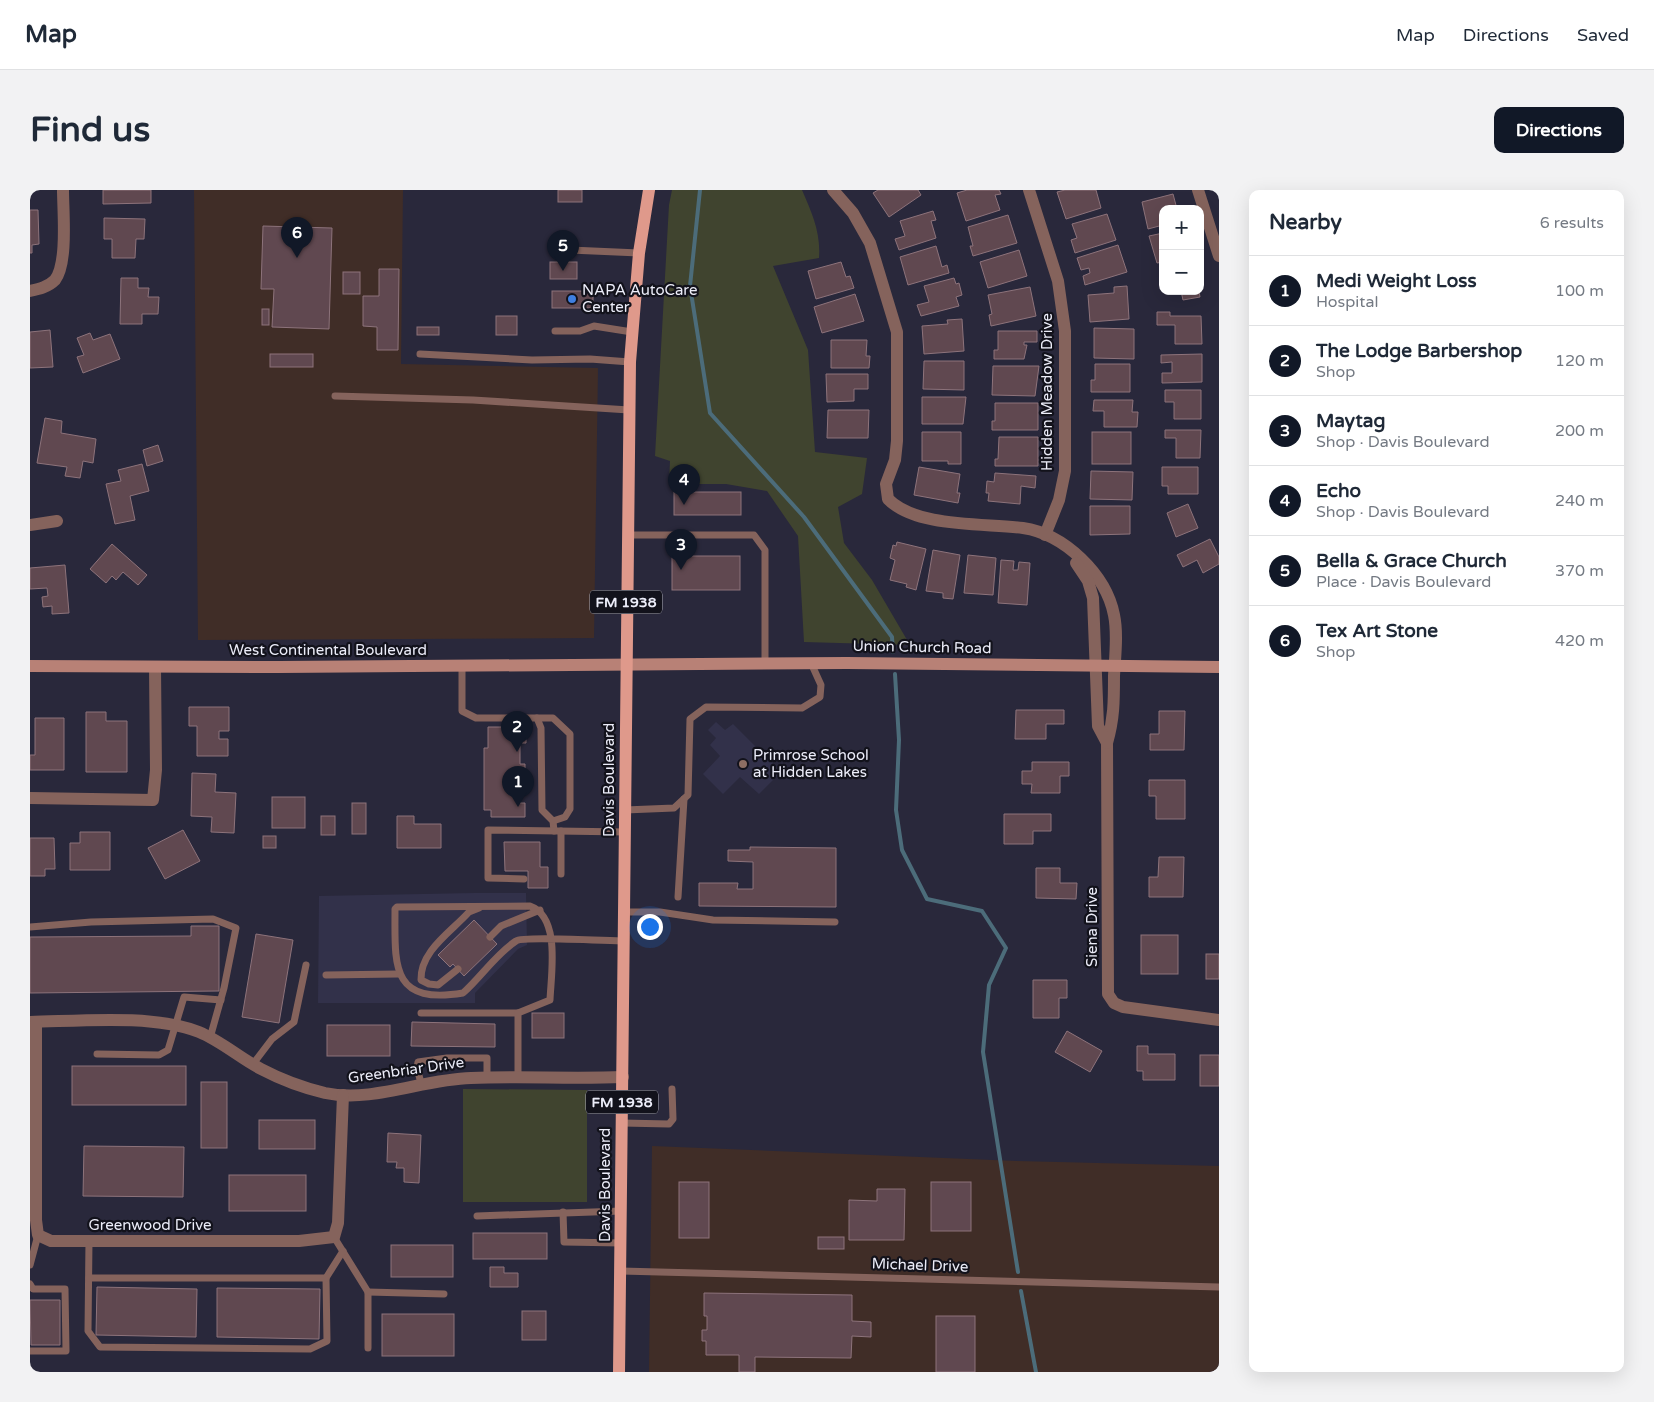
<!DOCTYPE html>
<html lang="en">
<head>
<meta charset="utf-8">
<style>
  body { margin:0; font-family:"Varela Round",sans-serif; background:#f2f2f3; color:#1f2937 }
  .controls { position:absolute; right:15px; top:15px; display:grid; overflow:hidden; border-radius:10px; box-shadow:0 5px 20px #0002 }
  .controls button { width:45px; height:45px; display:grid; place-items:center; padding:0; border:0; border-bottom:1px solid #e0e1e3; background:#fff; color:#1f2937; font:25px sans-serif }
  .you { position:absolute; left:619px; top:736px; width:18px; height:18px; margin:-12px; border:4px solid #fff; border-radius:50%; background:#1a73e8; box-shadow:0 0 0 8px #1a73e833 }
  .badge { display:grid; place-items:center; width:32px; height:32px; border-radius:50%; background:#111827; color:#fff; font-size:16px; font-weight:700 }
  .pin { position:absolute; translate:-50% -41px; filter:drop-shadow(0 1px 2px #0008) }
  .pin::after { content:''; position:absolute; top:26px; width:18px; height:15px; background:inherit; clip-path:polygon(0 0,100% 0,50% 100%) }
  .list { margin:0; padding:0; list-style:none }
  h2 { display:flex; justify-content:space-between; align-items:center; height:65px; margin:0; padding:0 20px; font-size:21px }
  h2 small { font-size:16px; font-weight:400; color:#747a83 }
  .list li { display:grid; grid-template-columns:32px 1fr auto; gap:15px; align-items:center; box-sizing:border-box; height:70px; padding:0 20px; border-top:1px solid #e0e1e3 }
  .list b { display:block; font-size:19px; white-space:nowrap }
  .list p { margin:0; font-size:16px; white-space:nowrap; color:#747a83 }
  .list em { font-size:16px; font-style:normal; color:#747a83 }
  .map { position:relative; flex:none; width:1189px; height:1182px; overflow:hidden; border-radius:10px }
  header { display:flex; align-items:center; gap:30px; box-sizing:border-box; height:70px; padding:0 25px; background:#fff; border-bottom:1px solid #e0e1e3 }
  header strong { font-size:24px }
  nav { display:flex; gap:28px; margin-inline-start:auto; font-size:18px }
  .intro { display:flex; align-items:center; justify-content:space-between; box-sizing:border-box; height:120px; padding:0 30px }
  h1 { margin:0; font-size:35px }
  .button { padding:12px 22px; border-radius:10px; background:#111827; color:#fff; font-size:18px; font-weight:700 }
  main { display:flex; gap:30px; padding:0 30px }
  aside { flex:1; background:#fff; border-radius:10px; box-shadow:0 5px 20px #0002 }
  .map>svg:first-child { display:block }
  .built { fill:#32314a }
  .industrial { fill:#402d27 }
  .green { fill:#40442f }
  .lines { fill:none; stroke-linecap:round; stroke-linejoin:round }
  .stream { stroke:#4c6c7a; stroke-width:4 }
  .building { fill:#604850; stroke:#8d737b }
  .lane { stroke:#85635c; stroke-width:7 }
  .street { stroke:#85635c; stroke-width:12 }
  .secondary { stroke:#b88176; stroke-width:12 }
  .primary { stroke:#df998b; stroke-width:12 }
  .shop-dot { fill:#3f7fe0; stroke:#12121b; stroke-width:2 }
  .education-dot { fill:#8d6e63; stroke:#12121b; stroke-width:2 }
  .labels { text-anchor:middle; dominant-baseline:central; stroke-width:4.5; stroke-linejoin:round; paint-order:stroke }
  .shield { fill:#12121b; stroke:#ababb6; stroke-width:1 }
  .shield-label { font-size:14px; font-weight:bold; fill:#ecedf9 }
  .poi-label { font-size:15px; fill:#ecedf9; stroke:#12121b; text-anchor:start }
  .street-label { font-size:15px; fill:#ecedf9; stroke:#12121b }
</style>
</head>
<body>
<header>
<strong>Map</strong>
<nav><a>Map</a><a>Directions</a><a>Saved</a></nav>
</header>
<div class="intro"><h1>Find us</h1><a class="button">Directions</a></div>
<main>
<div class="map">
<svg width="1189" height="1182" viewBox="0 0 1189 1182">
  <rect width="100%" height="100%" fill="#29283b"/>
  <g class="built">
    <path d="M686,532L695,540L703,534L751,582L729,604L710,587L693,604L673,584L690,566L680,555L686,548L678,540Z"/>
    <path d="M444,703H496L497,755L488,759L445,803V813H288L289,706Z"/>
  </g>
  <g class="industrial">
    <path d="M164,0H373L371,174L568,178L564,448L168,450Z"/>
    <path d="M622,956L987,971L1189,976V1182H619Z"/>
  </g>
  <g class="green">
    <path d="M642,0H772C782,23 791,43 789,68L743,76L778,160L785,262L837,268L832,304L808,317L814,353L842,390L880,455L774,452L768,346L737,301L696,294H639L640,271L625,266L639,15Z"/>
    <path d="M433,899L557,900V1012H433Z"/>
  </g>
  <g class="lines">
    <g class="stream">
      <path d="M670,0L660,96L680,223L774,327L862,447L863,462"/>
      <path d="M865,484L869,550L866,620L872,660L897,709L952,721L976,758L959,795L953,862L988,1082"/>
      <path d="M991,1101L1006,1182"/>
    </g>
  </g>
  <g class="building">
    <path d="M73,0H121V13L73,14Z"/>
    <rect x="528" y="0" width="24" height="12"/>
    <path d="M848,0H888L891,5L859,27L843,3Z"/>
    <path d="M937,0H969L971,4L965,5L970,20L936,31L927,3Z"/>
    <path d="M1035,0H1066L1071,18L1036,29L1027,2Z"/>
    <path d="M1143,4L1147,19H1133V35L1118,39L1112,12Z"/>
    <path d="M0,20H8L9,54L2,55V63H0Z"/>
    <path d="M903,21L906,30L901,31L906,48L869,60L865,49L875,46L870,31Z"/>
    <path d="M1077,24L1086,50L1045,63L1041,50L1047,48L1042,34Z"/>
    <path d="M978,25L987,53L943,66L940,56H943L938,37Z"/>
    <path d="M74,28L115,29L114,49H106L105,68H82V49H74Z"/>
    <path d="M233,36L302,38L299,139L242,137L244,99H231Z"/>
    <path d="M1133,43V72L1127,73L1119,46Z"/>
    <path d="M1088,55L1097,82L1055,95L1053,86L1060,83L1059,78L1051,80L1047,68Z"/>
    <path d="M906,56L912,77L917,75L919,83L878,95L870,67Z"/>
    <path d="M989,60L997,86L958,98L950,72Z"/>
    <rect x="520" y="72" width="27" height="17"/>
    <path d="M811,72L816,87L820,86L824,98L786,109L778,81Z"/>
    <path d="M349,79H369L368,160H347V137L333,136V106H349Z"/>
    <rect x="313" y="82" width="17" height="22"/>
    <path d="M91,88H108V98H119L118,107H129L128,124H112V134H90Z"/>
    <path d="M924,88L926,94L929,93L932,105L926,107L929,116L891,126L887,115L899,112L894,96Z"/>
    <path d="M1097,96L1099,129L1060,132L1058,105L1084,103V97Z"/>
    <path d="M1000,97L1006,126L961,136L959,125L962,124L958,105Z"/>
    <rect x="522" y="101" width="41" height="17"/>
    <path d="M1151,101H1169L1170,107L1153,110Z"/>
    <path d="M825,104L834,131L792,143L784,117Z"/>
    <rect x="232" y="119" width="7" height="16"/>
    <path d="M1127,122H1140V126H1171L1172,154H1145V135H1127Z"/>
    <rect x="466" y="126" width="21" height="19"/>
    <path d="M932,129L934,161L894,164L892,136L918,134L917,130Z"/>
    <rect x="387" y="137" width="22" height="8"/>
    <path d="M1064,138L1104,139V169L1064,168Z"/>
    <path d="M20,140L23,177L0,178V142Z"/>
    <path d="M968,141H1007V152H994V155H997L994,169H964V160H968Z"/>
    <path d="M60,143L63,150L80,144L90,169L53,183L47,167L54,165L47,148Z"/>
    <path d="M801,150H837L836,166H840L839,178H801Z"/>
    <rect x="240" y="164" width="43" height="13"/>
    <path d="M1172,164V192L1132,193V183H1142V172L1131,173V165Z"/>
    <path d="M894,171H934V200L893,199Z"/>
    <path d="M1065,174H1100V202H1061V190H1065Z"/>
    <path d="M963,176H1009L1005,206L962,205Z"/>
    <path d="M796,184H838V199H824V211L797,212Z"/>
    <path d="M1135,200H1171V229H1144V212H1135Z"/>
    <path d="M892,207H936L933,234H892Z"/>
    <path d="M1064,210H1103L1102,222H1108L1107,237H1074V221H1063Z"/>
    <path d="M965,213H1008V240H962V231H965Z"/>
    <path d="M798,220H839L838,248H797Z"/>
    <path d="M15,228L32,231L31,243L66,249L63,273L53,271L50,288L35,286L37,277L7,273Z"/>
    <path d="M1135,240H1171L1170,268H1146V248H1135Z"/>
    <path d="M892,242H931V274H918V271H892Z"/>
    <rect x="1062" y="242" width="39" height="32"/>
    <path d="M969,247H1008V276H965V269H968Z"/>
    <path d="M128,255L133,271L117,276L113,260Z"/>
    <path d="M112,274L119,301L100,306L105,330L85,334L76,294L91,291L88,280Z"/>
    <path d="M889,277L930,284L927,303H930L928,313L884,305Z"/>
    <path d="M1132,277H1168V304H1138V296H1132Z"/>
    <path d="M1061,281L1103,282L1102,310L1060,309Z"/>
    <path d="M965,283L1006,286L1005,298L991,296L990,314L958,311L959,303H956L957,291L964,292Z"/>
    <rect x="644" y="302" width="67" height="23"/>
    <path d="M1158,314L1168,338L1146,347L1137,323Z"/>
    <path d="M1060,316H1100V344L1060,345Z"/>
    <path d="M1180,349L1189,367V374L1173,383L1167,370L1153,377L1147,365Z"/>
    <path d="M867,352L896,359L886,400L876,397L877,394L860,390L865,370L860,368L863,355L866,356Z"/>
    <path d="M82,354L117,385L108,395L93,382L86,390L82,386L76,393L60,379Z"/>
    <path d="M903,360L930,365L923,409L913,408V403L896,401Z"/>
    <path d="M938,365L966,368L963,405L934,403Z"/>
    <rect x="642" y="366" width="68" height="34"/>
    <path d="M971,370L984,371L983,380H988L989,372L1000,373L997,415L968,413Z"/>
    <path d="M35,375L39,423L22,424V416L13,417L12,407L18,406L17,398L0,399V378Z"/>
    <path d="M159,517H199V541H189V549H198V566H167V536H159Z"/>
    <path d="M986,520H1034V534H1016V549H985Z"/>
    <path d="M1129,521H1155L1154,560H1120V544H1129Z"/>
    <path d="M56,522H76V531H97V582H56Z"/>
    <path d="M5,528H34V580H0V565H5Z"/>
    <path d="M458,537H496V553H490V574H495V586H490V613H495V627H461V620H454V558H458Z"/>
    <path d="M1002,572H1039V586H1030V603H1001L1002,594H992V581H1002Z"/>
    <path d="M162,583L186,584L185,602L206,603L204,643L181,642L182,627L161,626Z"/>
    <path d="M1119,590H1155V629H1126V606H1119Z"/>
    <rect x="242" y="607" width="33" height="31"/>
    <rect x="322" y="613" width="14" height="31"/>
    <path d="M974,624H1021V641H1003V654H974Z"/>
    <rect x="291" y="626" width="14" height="19"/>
    <path d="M367,626H384V634H411V658H367Z"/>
    <path d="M153,640L170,671L135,689L118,658Z"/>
    <path d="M50,642H80V680H40V653H50Z"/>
    <rect x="233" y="646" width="13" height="12"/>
    <path d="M0,648H24L25,679H15V686H0Z"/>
    <path d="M474,652H510V677H518V698H498V681H475Z"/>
    <path d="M720,657L806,658V717L669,716V693H708L707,699H723V672L698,671V660H720Z"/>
    <path d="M1129,667H1154L1153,707H1119V687H1128Z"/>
    <path d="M1006,678H1030V693H1047L1046,709L1006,708Z"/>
    <path d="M444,730L467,754L434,786L423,774L420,777L408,765Z"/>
    <path d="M161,736H189V801L0,803V747L161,746Z"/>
    <path d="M226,744L263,750L249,833L212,827Z"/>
    <rect x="1111" y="745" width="37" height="39"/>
    <rect x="1176" y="764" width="13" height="25"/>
    <path d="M1003,790H1037V808H1029V828H1003Z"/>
    <rect x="502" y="823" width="32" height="25"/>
    <path d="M382,832L465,834V857L381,856Z"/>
    <rect x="297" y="835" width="63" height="31"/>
    <path d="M1037,841L1072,861L1060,882L1025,862Z"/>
    <path d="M1107,856H1118V864H1145V890H1113V881H1107Z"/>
    <rect x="1170" y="865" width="19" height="31"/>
    <rect x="42" y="876" width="114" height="39"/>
    <rect x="171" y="892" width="26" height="66"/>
    <rect x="229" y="930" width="56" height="29"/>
    <path d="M358,943L391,945L389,993L374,992V978H366L367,972H357Z"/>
    <path d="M54,956L154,957L153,1007L53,1006Z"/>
    <rect x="199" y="985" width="77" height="36"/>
    <rect x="649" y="992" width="30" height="56"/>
    <rect x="901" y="992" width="40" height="49"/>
    <path d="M847,999H875L874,1050H819V1010L847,1011Z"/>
    <rect x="443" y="1043" width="74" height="26"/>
    <rect x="788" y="1047" width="26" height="12"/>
    <rect x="361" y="1055" width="62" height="32"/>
    <path d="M460,1077H474V1083H488V1097H460Z"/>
    <path d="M67,1097L167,1099L166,1147L66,1145Z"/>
    <path d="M187,1098L290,1099L289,1149L187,1147Z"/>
    <path d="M674,1103L822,1105V1131L841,1132V1147L822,1146L821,1168L725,1167V1182H709V1165H676V1151H672V1140H677V1126H674Z"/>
    <path d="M0,1110H30V1155H1Z"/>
    <rect x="492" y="1121" width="24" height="29"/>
    <rect x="352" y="1124" width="72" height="42"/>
    <rect x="906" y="1126" width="39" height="56"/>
  </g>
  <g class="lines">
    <g class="lane">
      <path d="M540,60L609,63"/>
      <path d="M525,141H550L564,136L602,142"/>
      <path d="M390,164L502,170L560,169L600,172"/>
      <path d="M305,206L443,210L599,220"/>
      <path d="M597,345H724L735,360V473"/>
      <path d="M432,476V521L446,528H507L511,538L512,620L523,631L524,641"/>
      <path d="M507,528H523L540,544V619L535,627L523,631"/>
      <path d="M595,620L644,618L658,605L660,529L676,517L772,518L790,507L791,495L781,473"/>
      <path d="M531,641V684"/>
      <path d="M494,689L458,688V640L595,642"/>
      <path d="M648,707L654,609"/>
      <path d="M594,722H630L683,730L805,732"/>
      <path d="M0,737L61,732L183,729L206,738L194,798L180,848"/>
      <path d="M460,747L471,736L510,720"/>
      <path d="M428,779L408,795L399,794L391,790C390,761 421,742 439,722L449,718"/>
      <path d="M296,785L368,784"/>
      <path d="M391,823H488"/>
      <path d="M67,864L129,865L138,860L154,807L191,810"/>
      <path d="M223,874L242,849L264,832L276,775"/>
      <path d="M488,888V823L520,810C521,784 531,727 500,716L367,717L365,719C365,775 360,815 433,803C451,787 466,764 486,751C493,746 579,751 594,751"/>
      <path d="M391,893L387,878L388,872L417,868H457V888"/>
      <path d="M592,933L639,934L643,929L642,899"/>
      <path d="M533,1022L534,1052L591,1053"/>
      <path d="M447,1026L591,1021"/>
      <path d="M304,1047L338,1102V1158"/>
      <path d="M59,1051L58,1141L70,1157L280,1159L297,1151L296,1088L313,1061"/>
      <path d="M0,1075L8,1045"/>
      <path d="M591,1081L1189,1097"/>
      <path d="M59,1088H296"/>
      <path d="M0,1094L3,1099H35L36,1161H0"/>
      <path d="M338,1102L414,1104"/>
    </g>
    <g class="street">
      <path d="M803,0L823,23L840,53L867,142V251L865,270L856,294L858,309C886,338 955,333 993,338C1034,344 1076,384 1084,425C1088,444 1085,467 1084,486C1084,511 1084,529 1077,553L1078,804L1084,813L1093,817L1189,830"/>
      <path d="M999,0L1028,91L1035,141V281L1029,310L1015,345"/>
      <path d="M1168,0L1189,66"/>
      <path d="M0,101C9,99 18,97 25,90C38,73 33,22 33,0"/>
      <path d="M0,335L27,331"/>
      <path d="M1046,373L1058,391L1063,408L1068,536L1077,553"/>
      <path d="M0,608L123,610L126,580L125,477"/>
      <path d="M0,832C50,831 123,824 169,842C191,851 210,868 231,879C250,889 274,898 295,903C343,913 393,889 441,888C492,886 542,889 593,887"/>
      <path d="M6,832V1030L8,1045L21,1051H269L304,1047L308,1033L313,905"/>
    </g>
    <path class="secondary" d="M0,476L249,477L817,473L1189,477"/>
    <path class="primary" d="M589,1182L600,172L609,63L619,0"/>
  </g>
  <circle class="shop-dot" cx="542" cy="109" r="5"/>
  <circle class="education-dot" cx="713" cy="574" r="5"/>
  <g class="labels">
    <g class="shield">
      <rect x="560" y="400.5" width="72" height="23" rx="4"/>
      <rect x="556" y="900.5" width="72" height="23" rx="4"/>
    </g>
    <g class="shield-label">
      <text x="596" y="412">FM 1938</text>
      <text x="592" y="912">FM 1938</text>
    </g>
    <g class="poi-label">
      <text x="552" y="100">NAPA AutoCare<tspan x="552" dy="17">Center</tspan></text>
      <text x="723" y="565">Primrose School<tspan x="723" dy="17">at Hidden Lakes</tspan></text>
    </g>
    <g class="street-label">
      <text transform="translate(1017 202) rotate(-90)">Hidden Meadow Drive</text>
      <text transform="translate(892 457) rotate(1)">Union Church Road</text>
      <text x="298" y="460">West Continental Boulevard</text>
      <text transform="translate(579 590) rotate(-90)">Davis Boulevard</text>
      <text transform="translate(1062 737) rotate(-90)">Siena Drive</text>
      <text transform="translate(376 880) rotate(-8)">Greenbriar Drive</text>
      <text transform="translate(575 995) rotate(-90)">Davis Boulevard</text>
      <text x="120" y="1035">Greenwood Drive</text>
      <text transform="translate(890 1075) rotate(2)">Michael Drive</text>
    </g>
  </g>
</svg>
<div class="controls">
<button>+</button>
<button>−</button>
</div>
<div class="you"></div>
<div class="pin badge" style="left:488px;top:617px">1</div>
<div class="pin badge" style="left:487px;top:562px">2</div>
<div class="pin badge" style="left:651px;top:380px">3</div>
<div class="pin badge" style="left:654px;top:315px">4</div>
<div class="pin badge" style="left:533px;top:81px">5</div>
<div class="pin badge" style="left:267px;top:68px">6</div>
</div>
<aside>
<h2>Nearby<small>6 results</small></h2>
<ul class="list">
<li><span class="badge">1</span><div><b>Medi Weight Loss</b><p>Hospital</p></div><em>100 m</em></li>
<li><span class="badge">2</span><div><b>The Lodge Barbershop</b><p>Shop</p></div><em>120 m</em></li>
<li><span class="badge">3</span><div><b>Maytag</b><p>Shop · Davis Boulevard</p></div><em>200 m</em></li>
<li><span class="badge">4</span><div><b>Echo</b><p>Shop · Davis Boulevard</p></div><em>240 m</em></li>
<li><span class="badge">5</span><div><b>Bella &amp; Grace Church</b><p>Place · Davis Boulevard</p></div><em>370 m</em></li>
<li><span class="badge">6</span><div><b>Tex Art Stone</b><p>Shop</p></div><em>420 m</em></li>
</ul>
</aside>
</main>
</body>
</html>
